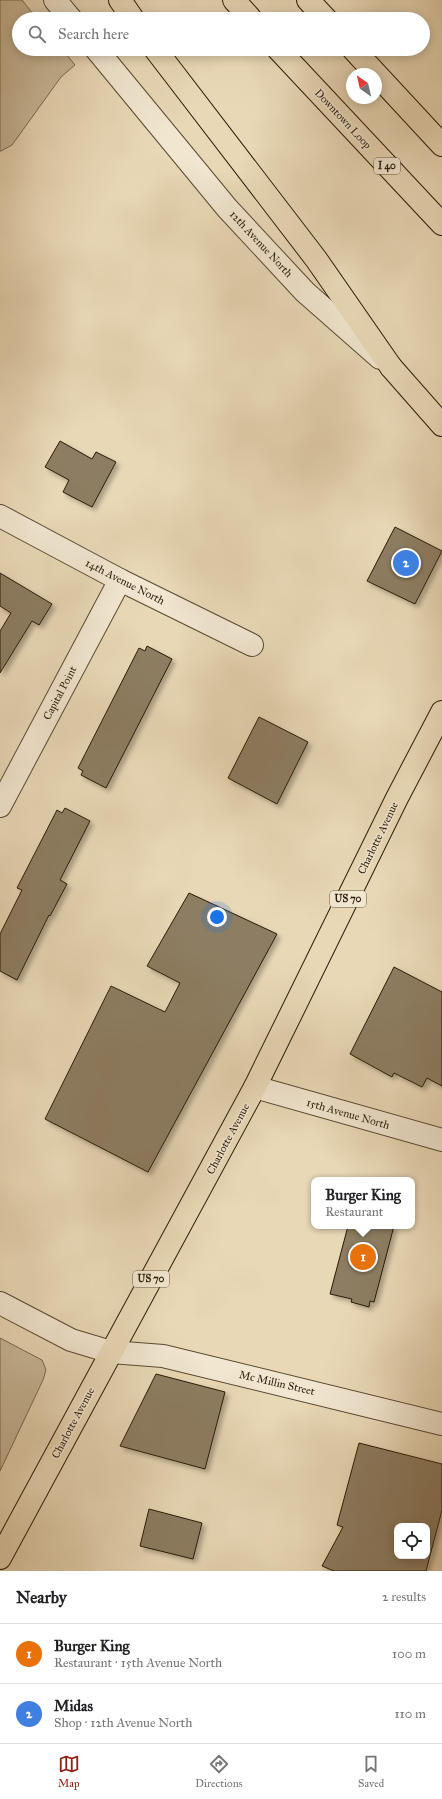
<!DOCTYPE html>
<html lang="en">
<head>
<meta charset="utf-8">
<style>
  body { margin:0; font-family:"IM FELL Great Primer",serif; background:#f6f6f6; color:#202124 }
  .controls { position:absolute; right:12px; bottom:12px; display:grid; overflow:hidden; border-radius:8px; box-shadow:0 2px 10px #0003 }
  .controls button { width:36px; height:36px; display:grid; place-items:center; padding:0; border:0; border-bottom:1px solid #e0e0e0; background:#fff; color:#202124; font:20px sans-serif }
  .compass { position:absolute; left:346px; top:68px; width:36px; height:36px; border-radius:50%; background:#fff; box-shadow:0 2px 10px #0003; rotate:326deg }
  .you { position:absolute; left:217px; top:917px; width:14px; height:14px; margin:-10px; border:3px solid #fff; border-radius:50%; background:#1a73e8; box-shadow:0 0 0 6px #1a73e833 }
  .badge { display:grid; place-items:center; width:26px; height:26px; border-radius:50%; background:#8f2418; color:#fff; font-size:13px; font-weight:700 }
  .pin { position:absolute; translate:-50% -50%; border:2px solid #fff; box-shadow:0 1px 4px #0006 }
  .popup { position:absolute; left:311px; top:1177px; width:104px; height:52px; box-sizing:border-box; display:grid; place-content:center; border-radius:8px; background:#fff; filter:drop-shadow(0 1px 3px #0005); font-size:13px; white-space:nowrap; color:#757577 }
  .popup b { font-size:15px; color:#202124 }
  .popup::after { content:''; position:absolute; left:50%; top:100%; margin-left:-8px; border:8px solid transparent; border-top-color:#fff }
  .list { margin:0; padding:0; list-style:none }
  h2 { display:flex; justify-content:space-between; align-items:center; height:52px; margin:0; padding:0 16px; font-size:17px }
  h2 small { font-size:13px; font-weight:400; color:#757577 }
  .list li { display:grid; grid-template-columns:26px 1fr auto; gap:12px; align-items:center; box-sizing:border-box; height:60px; padding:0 16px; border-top:1px solid #e0e0e0 }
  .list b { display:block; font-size:15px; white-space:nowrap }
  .list p { margin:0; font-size:13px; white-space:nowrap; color:#757577 }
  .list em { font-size:13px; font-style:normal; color:#757577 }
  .icon { flex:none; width:22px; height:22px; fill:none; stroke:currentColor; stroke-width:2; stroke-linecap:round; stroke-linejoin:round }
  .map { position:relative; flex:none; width:442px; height:1571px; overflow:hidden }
  .search { position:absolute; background:#fff; box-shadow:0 2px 10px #0003; left:12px; right:12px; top:12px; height:44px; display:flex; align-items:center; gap:10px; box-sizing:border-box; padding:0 14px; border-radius:22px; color:#757577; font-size:15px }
  .sheet { height:172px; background:#fff }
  nav { display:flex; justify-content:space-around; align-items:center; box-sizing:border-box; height:56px; border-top:1px solid #e0e0e0; background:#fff; font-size:11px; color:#757577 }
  nav a { display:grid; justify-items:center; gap:2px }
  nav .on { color:#8f2418 }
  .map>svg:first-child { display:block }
  .green { fill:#c8b898; stroke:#786a50 }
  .building { fill:#8d7d62; stroke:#291b07; fill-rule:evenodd; filter:url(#shadow) }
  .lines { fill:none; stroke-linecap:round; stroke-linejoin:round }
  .minor-casing { stroke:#594a33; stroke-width:24 }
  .tertiary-casing { stroke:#594a33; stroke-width:24 }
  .primary-casing { stroke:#291b07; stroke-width:24 }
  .motorway-casing { stroke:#291b07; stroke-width:24 }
  .minor { stroke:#f1e6d0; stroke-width:22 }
  .tertiary { stroke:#f1e6d0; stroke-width:22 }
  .primary { stroke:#e9d8b6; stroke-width:22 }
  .motorway { stroke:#e9d8b6; stroke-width:22 }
  .labels { text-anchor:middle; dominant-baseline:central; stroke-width:3; stroke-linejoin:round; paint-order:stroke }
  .shield { fill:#f1e6d0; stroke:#655843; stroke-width:1 }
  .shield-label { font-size:10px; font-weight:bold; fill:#291b07 }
  .street-label { font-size:11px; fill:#291b07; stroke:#f1e6d0 }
</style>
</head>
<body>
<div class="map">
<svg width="442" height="1571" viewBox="0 0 442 1571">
  <defs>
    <filter id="shadow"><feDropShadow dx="3.5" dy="3.5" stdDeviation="2" flood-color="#0004"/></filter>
  </defs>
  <rect width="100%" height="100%" fill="#e9d8b6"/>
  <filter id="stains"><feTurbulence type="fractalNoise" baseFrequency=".005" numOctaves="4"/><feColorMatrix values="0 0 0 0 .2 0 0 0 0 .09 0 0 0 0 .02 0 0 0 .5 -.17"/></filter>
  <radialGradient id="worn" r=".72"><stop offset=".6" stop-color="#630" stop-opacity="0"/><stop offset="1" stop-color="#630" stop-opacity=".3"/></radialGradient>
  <g class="green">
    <path d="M0,0H22L37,19H19V49H62L75,65L61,77L12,145L1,151H0Z"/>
    <path d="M0,1338L42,1360L46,1370L43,1380L0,1471Z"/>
  </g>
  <g class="building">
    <path d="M60,441L92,459L96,452L116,462L92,507L63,492L69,480L45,467Z"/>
    <path d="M395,527L442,551L415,604L367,581Z"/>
    <path d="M0,573L52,604L39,625L32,621L0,673V631L11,613L0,606Z"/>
    <path d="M147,646L172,659L106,788L81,775L83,771L78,768L139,648L145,651Z"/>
    <path d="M259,717L308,742L277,804L228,778Z"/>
    <path d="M65,808L90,821L60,880L67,884L50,916L49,915L17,980L0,971V934L22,890L17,888L57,810L62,813Z"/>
    <path d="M189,893L277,934L148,1172L45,1119L111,986L165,1012L180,983L147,966Z"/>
    <path d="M394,967L442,992V1086L427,1078L422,1087L394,1073L392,1077L350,1054Z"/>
    <path d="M348,1226H394L374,1302L370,1301L369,1307L351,1302L352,1299L330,1294Z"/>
    <path d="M156,1374L225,1392L205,1469L120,1446Z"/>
    <path d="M359,1443L442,1464V1510L426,1571H334L322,1566L343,1527L337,1525ZM397,1526H427V1556H397Z"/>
    <path d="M149,1509L202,1523L193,1559L140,1546Z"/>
  </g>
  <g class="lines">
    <defs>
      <g id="minor">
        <path d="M55,0L71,19"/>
        <path d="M96,49L227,208L305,292L380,358"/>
        <path d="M0,516L120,580L252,645"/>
        <path d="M0,806L120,580"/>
        <path d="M255,1087L442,1140"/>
        <path d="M111,1352L163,1356L442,1424"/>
      </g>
      <path id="tertiary" d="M0,1303L71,1340L111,1352"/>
      <g id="primary">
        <path d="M391,367L442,425"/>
        <path d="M0,1558L255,1087L397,798L442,712"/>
      </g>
      <g id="motorway">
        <path d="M120,0L133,19"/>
        <path d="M234,0L251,19"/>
        <path d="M308,0L326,19"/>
        <path d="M155,49L316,259L391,367"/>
        <path d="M278,49L442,224"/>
        <path d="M353,49L442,145"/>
      </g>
    </defs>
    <use href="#minor" class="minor-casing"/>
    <use href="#tertiary" class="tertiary-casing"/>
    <use href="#primary" class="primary-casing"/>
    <use href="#motorway" class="motorway-casing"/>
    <use href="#minor" class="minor"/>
    <use href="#tertiary" class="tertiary"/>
    <use href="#primary" class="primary"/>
    <use href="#motorway" class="motorway"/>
  </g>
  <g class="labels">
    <g class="shield">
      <rect x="374" y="158" width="26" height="16" rx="3"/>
      <rect x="330" y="891" width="36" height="16" rx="3"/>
      <rect x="133" y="1271" width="36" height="16" rx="3"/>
    </g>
    <g class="shield-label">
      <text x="387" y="166">I 40</text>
      <text x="348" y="899">US 70</text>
      <text x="151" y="1279">US 70</text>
    </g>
    <g class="street-label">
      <text transform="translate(343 119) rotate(47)">Downtown Loop</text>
      <text transform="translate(261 244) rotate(47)">12th Avenue North</text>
      <text transform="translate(125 582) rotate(27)">14th Avenue North</text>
      <text transform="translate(60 693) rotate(-62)">Capital Point</text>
      <text transform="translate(378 838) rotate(-64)">Charlotte Avenue</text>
      <text transform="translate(348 1114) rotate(16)">15th Avenue North</text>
      <text transform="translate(228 1139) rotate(-62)">Charlotte Avenue</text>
      <text transform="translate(277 1383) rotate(13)">Mc Millin Street</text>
      <text transform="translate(73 1423) rotate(-62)">Charlotte Avenue</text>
    </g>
  </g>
  <rect width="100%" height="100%" filter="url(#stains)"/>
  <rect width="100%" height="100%" fill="url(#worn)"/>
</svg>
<div class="controls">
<button><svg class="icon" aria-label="locate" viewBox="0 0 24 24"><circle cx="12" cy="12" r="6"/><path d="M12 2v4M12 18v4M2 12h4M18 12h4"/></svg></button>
</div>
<svg class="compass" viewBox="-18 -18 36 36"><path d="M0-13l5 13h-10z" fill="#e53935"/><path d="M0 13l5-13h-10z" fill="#757577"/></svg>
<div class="you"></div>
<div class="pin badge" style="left:363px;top:1257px;background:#e8710a">1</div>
<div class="popup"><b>Burger King</b>Restaurant</div>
<div class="pin badge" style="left:406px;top:563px;background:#3f7fe0">2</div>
<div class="search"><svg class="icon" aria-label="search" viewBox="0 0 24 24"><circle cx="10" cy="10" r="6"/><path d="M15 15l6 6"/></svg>Search here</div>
</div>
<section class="sheet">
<h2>Nearby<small>2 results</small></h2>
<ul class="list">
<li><span class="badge" style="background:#e8710a">1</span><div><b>Burger King</b><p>Restaurant · 15th Avenue North</p></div><em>100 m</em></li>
<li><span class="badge" style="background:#3f7fe0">2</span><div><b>Midas</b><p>Shop · 12th Avenue North</p></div><em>110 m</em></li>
</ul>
</section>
<nav>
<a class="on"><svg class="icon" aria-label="map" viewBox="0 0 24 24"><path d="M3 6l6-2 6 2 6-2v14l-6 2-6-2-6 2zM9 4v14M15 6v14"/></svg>Map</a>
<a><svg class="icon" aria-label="directions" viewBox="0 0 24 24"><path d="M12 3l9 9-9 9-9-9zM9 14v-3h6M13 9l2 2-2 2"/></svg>Directions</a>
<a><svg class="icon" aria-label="saved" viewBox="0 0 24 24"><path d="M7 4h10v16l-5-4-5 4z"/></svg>Saved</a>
</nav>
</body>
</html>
